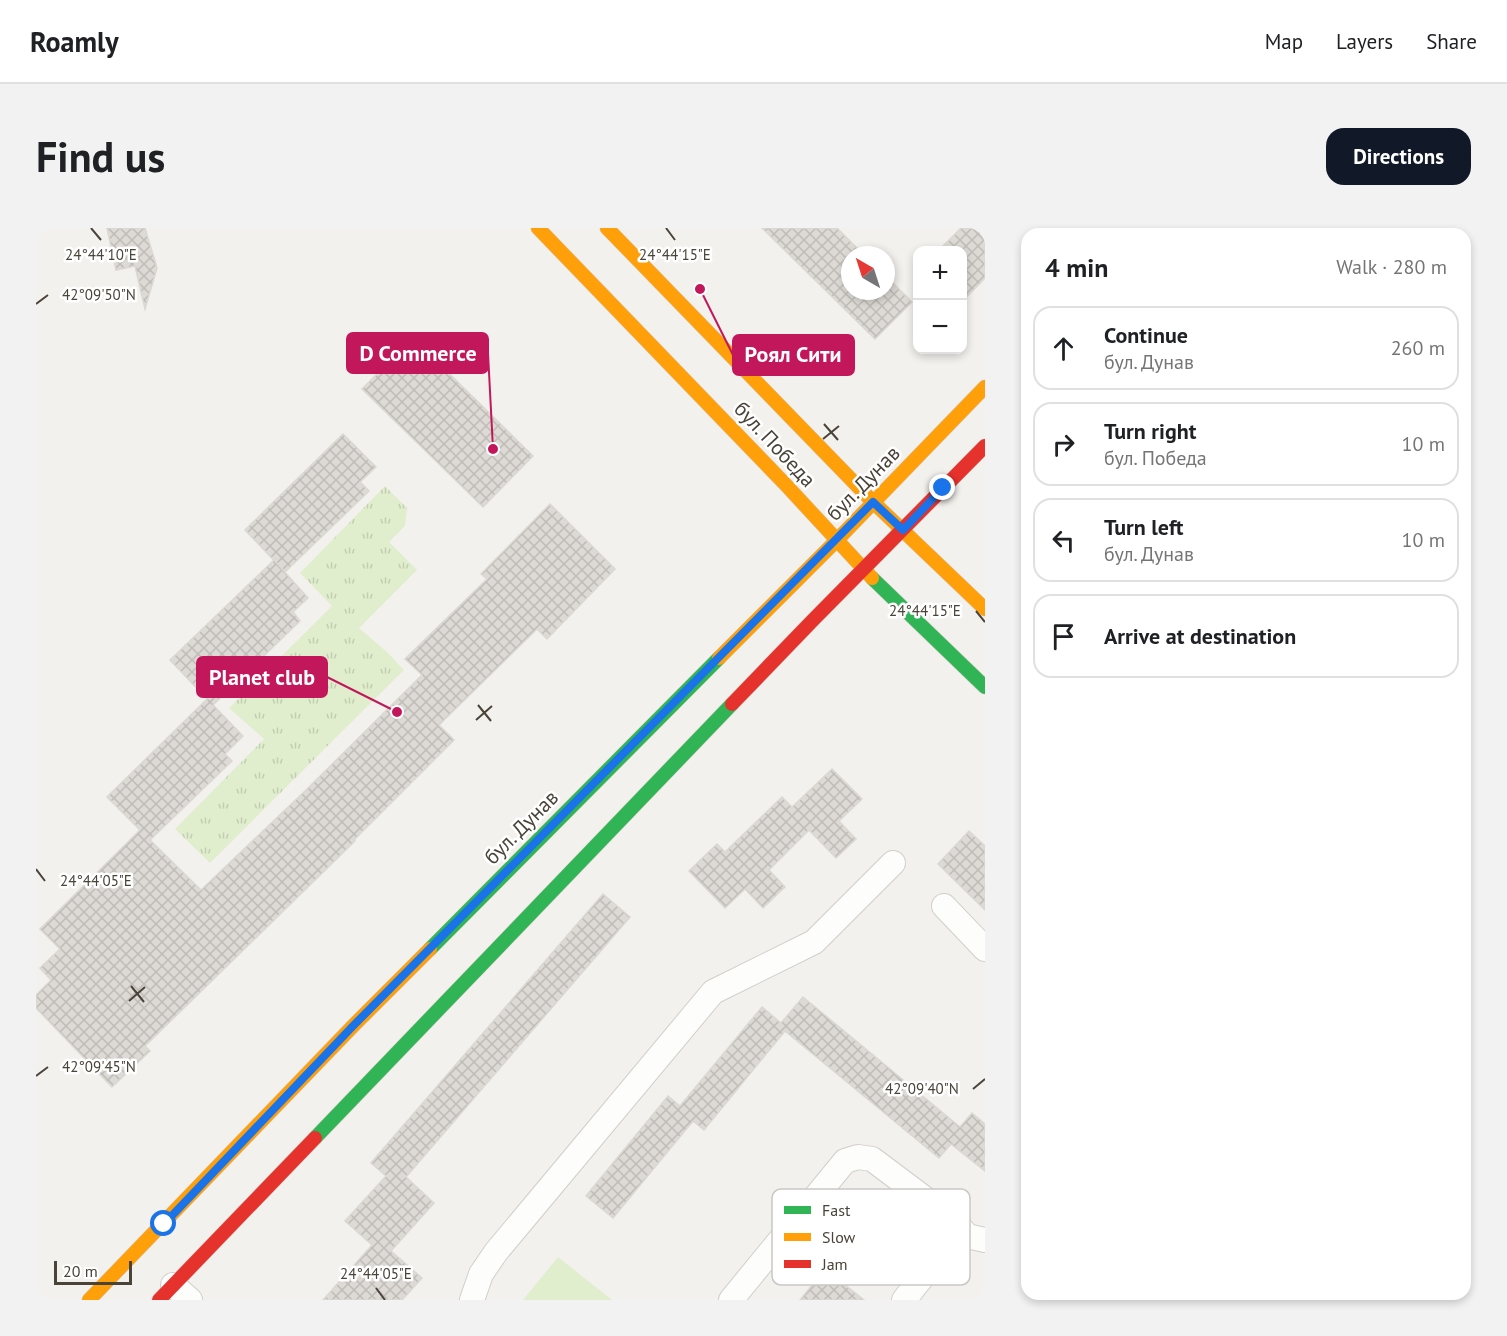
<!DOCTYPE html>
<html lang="en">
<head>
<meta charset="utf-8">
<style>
  body { margin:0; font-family:"PT Sans",sans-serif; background:#f2f2f2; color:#202124 }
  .controls { position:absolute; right:18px; top:18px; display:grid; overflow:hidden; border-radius:12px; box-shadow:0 3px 9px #0003 }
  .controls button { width:54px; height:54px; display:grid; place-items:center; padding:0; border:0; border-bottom:2px solid #e0e0e0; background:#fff; color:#202124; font:30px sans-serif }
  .compass { position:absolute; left:805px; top:18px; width:54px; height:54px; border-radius:50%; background:#fff; box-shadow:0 3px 9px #0003; rotate:321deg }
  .scale { position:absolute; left:18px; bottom:15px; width:78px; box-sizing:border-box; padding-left:6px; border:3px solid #4a4338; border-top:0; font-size:16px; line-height:21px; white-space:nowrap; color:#4a4338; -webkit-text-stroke:4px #fff; paint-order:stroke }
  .stop { position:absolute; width:18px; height:18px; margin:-14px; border:4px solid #1a73e8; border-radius:50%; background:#fff }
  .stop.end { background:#1a73e8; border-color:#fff; box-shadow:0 2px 6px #0008 }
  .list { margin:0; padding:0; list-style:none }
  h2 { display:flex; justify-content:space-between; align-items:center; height:78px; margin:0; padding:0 24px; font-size:26px }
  h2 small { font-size:20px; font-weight:400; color:#757577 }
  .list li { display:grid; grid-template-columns:39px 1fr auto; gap:18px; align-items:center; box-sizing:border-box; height:84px; margin:0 12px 12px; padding:0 12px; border:2px solid #e0e0e0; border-radius:18px }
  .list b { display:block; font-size:22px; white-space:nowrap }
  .list p { margin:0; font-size:20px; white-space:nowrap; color:#757577 }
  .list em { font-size:20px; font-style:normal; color:#757577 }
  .icon { flex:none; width:33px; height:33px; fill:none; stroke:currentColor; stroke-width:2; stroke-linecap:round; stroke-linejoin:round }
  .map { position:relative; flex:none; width:949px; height:1072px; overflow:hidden; border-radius:18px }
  header { display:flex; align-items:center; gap:36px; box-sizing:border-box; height:84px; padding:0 30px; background:#fff; border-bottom:2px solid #e0e0e0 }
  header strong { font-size:28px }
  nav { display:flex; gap:33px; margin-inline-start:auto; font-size:21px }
  .intro { display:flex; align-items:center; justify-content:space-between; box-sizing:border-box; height:144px; padding:0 36px }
  h1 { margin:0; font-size:42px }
  .button { padding:15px 27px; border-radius:18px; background:#111827; color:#fff; font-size:21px; font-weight:700 }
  main { display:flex; gap:36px; padding:0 36px }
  aside { flex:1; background:#fff; border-radius:18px; box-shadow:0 3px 9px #0003 }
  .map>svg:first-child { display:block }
  .grass { fill:#e0eecd }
  .park { fill:url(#park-tufts) }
  .building { fill:url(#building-cross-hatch); stroke:#dbd8d3; stroke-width:1.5 }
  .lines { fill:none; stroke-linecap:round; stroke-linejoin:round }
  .street-casing { stroke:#d1cfca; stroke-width:26 }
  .fast-casing { stroke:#d3cec4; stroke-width:15 }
  .slow-casing { stroke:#d3cec4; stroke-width:15 }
  .jam-casing { stroke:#d3cec4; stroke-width:15 }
  .street { stroke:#fdfdfc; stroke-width:24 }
  .fast { stroke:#30b455; stroke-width:14 }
  .slow { stroke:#ff9f0a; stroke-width:14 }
  .jam { stroke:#e5322d; stroke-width:14 }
  .route { stroke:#1a73e8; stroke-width:8 }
  .ticks { fill:none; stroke:#4a4338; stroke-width:2 }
  .labels { text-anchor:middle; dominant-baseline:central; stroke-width:5; stroke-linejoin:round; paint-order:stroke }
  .street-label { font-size:21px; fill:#4a4338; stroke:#fff }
  .key { fill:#fff; stroke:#c9c7c3; stroke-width:1.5 }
  .key-label { font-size:16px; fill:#4a4338 }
  .ticks-label { font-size:15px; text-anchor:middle; fill:#4a4338; stroke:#fff; stroke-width:5; stroke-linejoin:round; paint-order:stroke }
  .leader { fill:none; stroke:#c2185b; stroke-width:2 }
  .callout-dot { fill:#c2185b; stroke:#fff; stroke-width:2 }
  .callout { fill:#c2185b; stroke:#c2185b; stroke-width:2 }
  .callout-label { font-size:22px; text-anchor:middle; font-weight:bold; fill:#fff }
</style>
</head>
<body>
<header>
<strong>Roamly</strong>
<nav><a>Map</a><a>Layers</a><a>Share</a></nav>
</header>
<div class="intro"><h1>Find us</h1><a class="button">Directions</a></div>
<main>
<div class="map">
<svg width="949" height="1072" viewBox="0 0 949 1072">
  <defs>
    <pattern id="park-tufts" width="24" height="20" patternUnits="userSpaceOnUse" patternTransform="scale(1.5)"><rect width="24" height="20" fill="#e0eecd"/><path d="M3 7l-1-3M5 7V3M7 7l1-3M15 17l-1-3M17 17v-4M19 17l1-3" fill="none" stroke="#c2cdb1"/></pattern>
    <pattern id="building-cross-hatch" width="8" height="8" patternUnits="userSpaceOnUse" patternTransform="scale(1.5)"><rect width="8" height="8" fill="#dddad5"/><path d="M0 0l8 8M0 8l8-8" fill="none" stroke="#bfbcb8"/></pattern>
  </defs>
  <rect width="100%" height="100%" fill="#f3f1ed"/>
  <path class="grass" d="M522,1029L576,1072H487Z"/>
  <path class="park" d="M349,258L371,280L369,298L353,314L381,342L323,400L351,424L368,442L174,635L139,601L228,511L193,480L296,378L264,345Z"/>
  <g class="building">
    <path d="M71,0H109L121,40L109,81L99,38L80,42Z"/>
    <path d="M726,0H801L828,27H814V63H850V48L876,74L839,111Z"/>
    <path d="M925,0H949V50L927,73V22H903Z"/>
    <path d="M377,110L497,228L447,279L326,161Z"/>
    <path d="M307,206L340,239L324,254L333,263L249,344L209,302Z"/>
    <path d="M514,276L579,341L511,411L501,401L403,497L418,512L318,612L319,613L109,818L114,823L76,859L0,780V767L15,752L4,740L24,721L4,701L104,602L71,569L171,471L134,432L238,332L272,370L257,384L264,393L177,477L207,508L189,526L196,533L114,612L165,662L270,562L386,447L369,431L451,351L445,346Z"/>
    <path d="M796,541L826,571L803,593L820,611L800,630L773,602L733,642L749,659L727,680L709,661L689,680L653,643L681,616L689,624L746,569L756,579Z"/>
    <path d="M933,603L949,618V682L902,636Z"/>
    <path d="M567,666L594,689L370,949L398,975L355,1023L386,1050L366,1072H287L336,1017L309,993L350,948L335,935Z"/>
    <path d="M767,769L924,899L936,885L949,896V943L915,916L903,930L749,803L668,902L657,893L577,990L550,968L632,868L644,878L726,779L745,795Z"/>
    <path d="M789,1041L828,1072H764Z"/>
  </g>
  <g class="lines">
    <defs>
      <g id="street">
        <path d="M908,678L949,721"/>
        <path d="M137,1057L154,1072"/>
        <path d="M436,1072L445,1046L460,1024L677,764L778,714L857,635"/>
        <path d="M695,1072L809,933L822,929L836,931L920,994L931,1008"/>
        <path d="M868,1072L911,1018L931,1008L949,1012"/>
      </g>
      <g id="fast">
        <path d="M836,350L949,459"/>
        <path d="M394,721L683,430"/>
        <path d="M279,910L696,476"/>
      </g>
      <g id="slow">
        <path d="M502,0L750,257L836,350"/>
        <path d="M571,0L837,274L949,381"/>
        <path d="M683,430L801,312L949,159"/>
        <path d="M53,1072L317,798L394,721"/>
      </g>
      <g id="jam">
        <path d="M696,476L778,391L949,218"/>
        <path d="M123,1072L279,910"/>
      </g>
    </defs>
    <use href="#street" class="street-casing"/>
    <use href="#fast" class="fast-casing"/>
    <use href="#slow" class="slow-casing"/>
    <use href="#jam" class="jam-casing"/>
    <use href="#street" class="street"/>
    <use href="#fast" class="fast"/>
    <use href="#slow" class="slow"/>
    <use href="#jam" class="jam"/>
  </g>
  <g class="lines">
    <path class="route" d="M128,996L317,798L837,274L867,302L907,260"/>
  </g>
  <path class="ticks" d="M55,0L65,12M630,0L639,12M0,76L12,67M788,196L802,212M787,211L803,198M940,383L949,394M442,477L455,493M440,492L456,478M0,641L9,653M95,758L108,774M93,773L109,759M0,848L12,839M937,861L949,851M340,1060L349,1072"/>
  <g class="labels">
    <g class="street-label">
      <text transform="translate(739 216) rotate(47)">бул. Победа</text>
      <text transform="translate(827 255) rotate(-46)">бул. Дунав</text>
      <text transform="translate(485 599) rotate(-45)">бул. Дунав</text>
    </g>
  </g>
  <rect x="736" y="961" width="198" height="96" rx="9" class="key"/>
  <rect x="748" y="978" width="27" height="8" fill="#30b455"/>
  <rect x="748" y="1005" width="27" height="8" fill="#ff9f0a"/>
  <rect x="748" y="1032" width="27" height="8" fill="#e5322d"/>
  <g class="key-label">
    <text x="786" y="988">Fast</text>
    <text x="786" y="1015">Slow</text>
    <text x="786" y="1042">Jam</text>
  </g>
  <g class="ticks-label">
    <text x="65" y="32">24°44'10"E</text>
    <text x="639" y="32">24°44'15"E</text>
    <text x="63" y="72">42°09'50"N</text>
    <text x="889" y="388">24°44'15"E</text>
    <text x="60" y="658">24°44'05"E</text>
    <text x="63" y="844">42°09'45"N</text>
    <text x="886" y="866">42°09'40"N</text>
    <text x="340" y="1051">24°44'05"E</text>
  </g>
  <path class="leader" d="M457 221L452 125M664 61L697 127M361 484L291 449"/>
  <g class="callout-dot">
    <circle cx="457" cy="221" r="6"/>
    <circle cx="664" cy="61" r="6"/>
    <circle cx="361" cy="484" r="6"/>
  </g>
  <g class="callout">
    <rect x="311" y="105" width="141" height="40" rx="6"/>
    <rect x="697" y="107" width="121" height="40" rx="6"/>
    <rect x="161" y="429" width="130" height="40" rx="6"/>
  </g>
  <g class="callout-label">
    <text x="382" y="133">D Commerce</text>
    <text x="757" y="134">Роял Сити</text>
    <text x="226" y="457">Planet club</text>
  </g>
</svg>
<div class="controls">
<button>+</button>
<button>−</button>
</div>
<svg class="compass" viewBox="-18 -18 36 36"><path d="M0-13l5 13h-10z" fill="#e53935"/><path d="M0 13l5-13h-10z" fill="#757577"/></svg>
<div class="scale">20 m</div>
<div class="stop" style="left:128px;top:996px"></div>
<div class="stop end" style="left:907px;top:260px"></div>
</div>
<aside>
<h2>4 min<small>Walk · 280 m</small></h2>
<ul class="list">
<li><svg class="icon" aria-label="ahead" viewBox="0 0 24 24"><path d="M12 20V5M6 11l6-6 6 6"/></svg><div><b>Continue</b><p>бул. Дунав</p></div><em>260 m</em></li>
<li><svg class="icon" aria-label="right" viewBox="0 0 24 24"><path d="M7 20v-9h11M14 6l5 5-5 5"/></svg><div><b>Turn right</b><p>бул. Победа</p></div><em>10 m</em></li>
<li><svg class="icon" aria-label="left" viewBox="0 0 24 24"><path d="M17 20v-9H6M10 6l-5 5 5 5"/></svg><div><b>Turn left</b><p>бул. Дунав</p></div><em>10 m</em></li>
<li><svg class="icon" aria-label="arrive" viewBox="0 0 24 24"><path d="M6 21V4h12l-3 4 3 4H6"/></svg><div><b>Arrive at destination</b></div></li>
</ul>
</aside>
</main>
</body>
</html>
